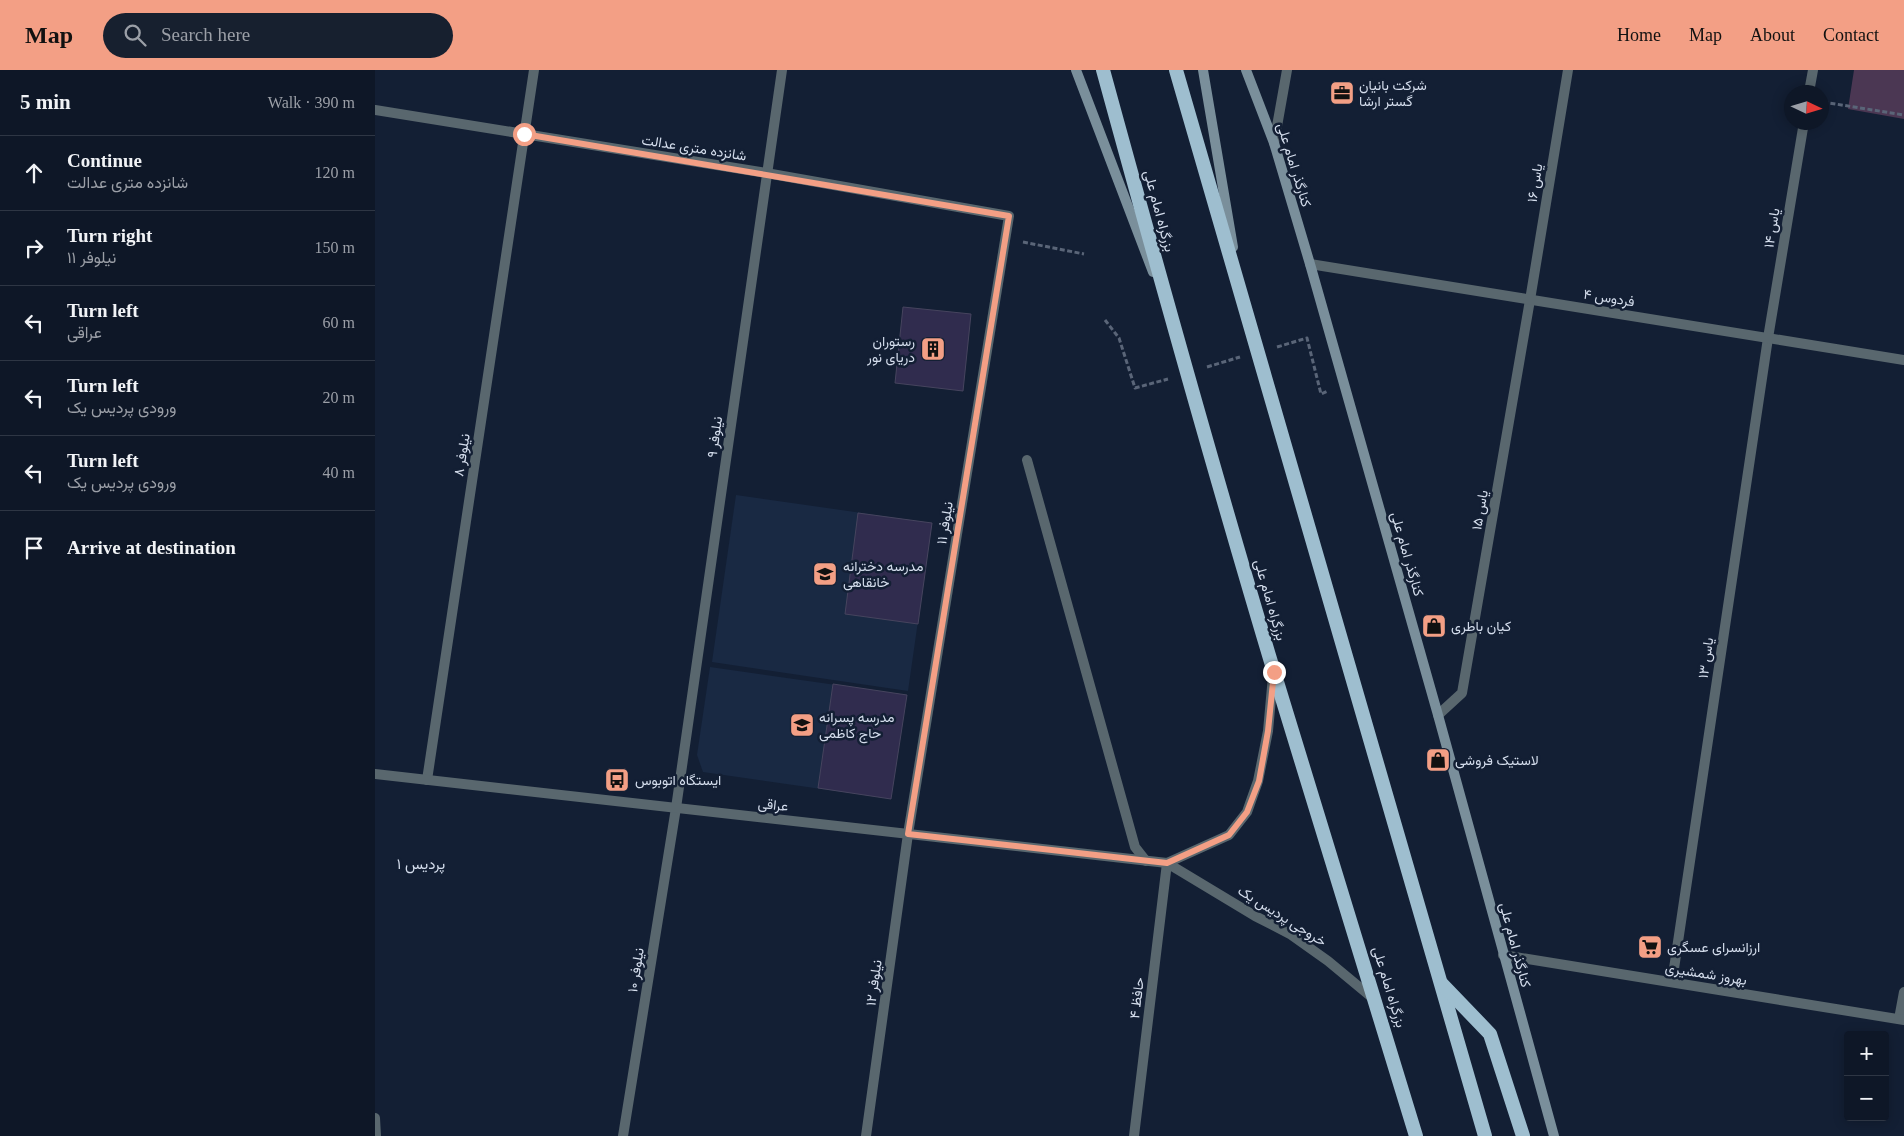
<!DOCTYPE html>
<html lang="en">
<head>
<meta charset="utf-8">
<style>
  body { margin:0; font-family:"Times New Roman",Vazirmatn,serif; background:#17202f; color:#f1f3f6 }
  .controls { position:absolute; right:15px; bottom:15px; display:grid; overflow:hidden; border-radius:5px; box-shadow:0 2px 12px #0003 }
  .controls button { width:45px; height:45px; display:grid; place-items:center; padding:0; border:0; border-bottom:1px solid #2e3644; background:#0e1727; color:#f1f3f6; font:25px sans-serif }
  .compass { position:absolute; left:1409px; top:15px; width:45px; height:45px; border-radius:50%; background:#0e1727; box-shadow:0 2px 12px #0003; rotate:94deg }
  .stop { position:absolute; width:15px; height:15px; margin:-11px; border:4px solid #f39f85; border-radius:50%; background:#fff }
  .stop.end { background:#f39f85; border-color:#fff; box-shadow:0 1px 5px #0008 }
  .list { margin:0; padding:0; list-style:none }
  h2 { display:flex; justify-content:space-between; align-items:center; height:65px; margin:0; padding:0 20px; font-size:21px }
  h2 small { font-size:16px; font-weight:400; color:#9b9fa7 }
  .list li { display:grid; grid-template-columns:32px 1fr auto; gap:15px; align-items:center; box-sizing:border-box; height:75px; padding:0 20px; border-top:1px solid #2e3644 }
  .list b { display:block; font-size:19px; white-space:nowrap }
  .list p { margin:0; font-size:16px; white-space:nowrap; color:#9b9fa7 }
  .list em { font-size:16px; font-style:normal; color:#9b9fa7 }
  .icon { flex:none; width:28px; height:28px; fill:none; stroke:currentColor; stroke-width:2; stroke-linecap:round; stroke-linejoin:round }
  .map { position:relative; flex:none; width:1529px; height:1066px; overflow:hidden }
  header { display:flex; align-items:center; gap:30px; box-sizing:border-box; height:70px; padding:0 25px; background:#f39f85; color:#111 }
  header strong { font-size:24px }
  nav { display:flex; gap:28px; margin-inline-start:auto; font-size:18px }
  .search { width:350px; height:45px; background:#17202f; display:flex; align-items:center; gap:12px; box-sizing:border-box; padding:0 18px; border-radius:28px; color:#9b9fa7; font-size:19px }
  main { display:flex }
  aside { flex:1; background:#0e1727 }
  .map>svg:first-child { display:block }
  .built { fill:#192943 }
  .green { fill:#4b3753 }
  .building { fill:#302c4e; stroke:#46445e }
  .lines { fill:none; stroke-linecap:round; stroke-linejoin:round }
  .path { stroke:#5a6578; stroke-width:3; stroke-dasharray:5 2.5; stroke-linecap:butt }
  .minor { stroke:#59676e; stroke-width:10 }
  .tertiary { stroke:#59676e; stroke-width:10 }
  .secondary { stroke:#7a8f9b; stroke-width:10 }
  .trunk { stroke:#9ebecf; stroke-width:14 }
  .route { stroke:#f39f85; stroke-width:6 }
  .labels { text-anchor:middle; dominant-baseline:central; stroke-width:5; stroke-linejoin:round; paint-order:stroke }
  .poi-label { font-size:14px; fill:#d4ddec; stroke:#131f34; text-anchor:start }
  .street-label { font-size:14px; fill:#d4ddec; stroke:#131f34 }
  .neighbourhood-label { font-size:15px; fill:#d4ddec; stroke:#131f34 }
</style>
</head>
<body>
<header>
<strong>Map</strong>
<div class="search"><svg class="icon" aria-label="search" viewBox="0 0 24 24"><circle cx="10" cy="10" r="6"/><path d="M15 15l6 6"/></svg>Search here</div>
<nav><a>Home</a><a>Map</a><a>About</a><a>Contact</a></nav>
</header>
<main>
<aside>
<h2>5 min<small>Walk · 390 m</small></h2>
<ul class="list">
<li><svg class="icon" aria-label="ahead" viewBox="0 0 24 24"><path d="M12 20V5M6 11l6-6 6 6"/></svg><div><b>Continue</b><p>شانزده متری عدالت</p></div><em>120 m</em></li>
<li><svg class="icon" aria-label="right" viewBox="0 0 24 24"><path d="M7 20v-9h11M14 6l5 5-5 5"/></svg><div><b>Turn right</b><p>نیلوفر ۱۱</p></div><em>150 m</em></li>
<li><svg class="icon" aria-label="left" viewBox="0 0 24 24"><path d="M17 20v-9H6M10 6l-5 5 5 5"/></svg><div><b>Turn left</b><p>عراقی</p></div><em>60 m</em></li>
<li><svg class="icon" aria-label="left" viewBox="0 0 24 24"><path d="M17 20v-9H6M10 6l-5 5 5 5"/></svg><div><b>Turn left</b><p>ورودی پردیس یک</p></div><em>20 m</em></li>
<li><svg class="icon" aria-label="left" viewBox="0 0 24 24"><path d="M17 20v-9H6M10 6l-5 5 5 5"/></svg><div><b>Turn left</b><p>ورودی پردیس یک</p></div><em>40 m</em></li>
<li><svg class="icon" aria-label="arrive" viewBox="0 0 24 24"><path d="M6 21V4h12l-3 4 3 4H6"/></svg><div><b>Arrive at destination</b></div></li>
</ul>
</aside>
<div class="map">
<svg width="1529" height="1066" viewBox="0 0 1529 1066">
  <rect width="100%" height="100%" fill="#131f34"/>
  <g class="built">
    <path d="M361,425L557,453L533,621L337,592Z"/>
    <path d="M335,597L532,625L516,729L328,702L322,685Z"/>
  </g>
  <path class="green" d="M1479,0H1529V49L1473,39Z"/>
  <g class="building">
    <path d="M528,237L596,244L588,321L520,313Z"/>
    <path d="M483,443L557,453L543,554L470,544Z"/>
    <path d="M458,614L532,625L516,729L443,718Z"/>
  </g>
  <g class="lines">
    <g class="path">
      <path d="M1448,32L1529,45"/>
      <path d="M648,172L709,184"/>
      <path d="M730,250L744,268L760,318L793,309"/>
      <path d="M902,277L932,268L946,324L953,321"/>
      <path d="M832,297L865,287"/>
    </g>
    <g class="minor">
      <path d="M1434,22L1438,0"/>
      <path d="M0,40L391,103L634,146L533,764L491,1066"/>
      <path d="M899,73L912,0"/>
      <path d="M652,390L760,777L771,791"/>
      <path d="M1063,645L1087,623L1155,230L1193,0"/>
      <path d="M52,710L159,0"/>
      <path d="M1297,912L1393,268L1429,52"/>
      <path d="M1524,949L1529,922"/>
      <path d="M248,1066L301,738L407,0"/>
      <path d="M759,1066L792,793"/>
    </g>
    <g class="tertiary">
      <path d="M935,194L1529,290"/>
      <path d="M0,704L792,793L880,846L915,864L953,891L1000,930"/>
      <path d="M792,793L854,765L872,742L883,711L893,661L898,606"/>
      <path d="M1128,885L1529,950"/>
      <path d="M0,1048L1,1066"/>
    </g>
    <g class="secondary">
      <path d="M701,0L778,202"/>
      <path d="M828,0L858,177"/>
      <path d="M871,0L899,73L935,194L1063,645L1179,1066"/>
    </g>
    <g class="trunk">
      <path d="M728,0C783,201 839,402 899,602C945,757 995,911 1041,1066"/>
      <path d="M801,0L1110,1066"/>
      <path d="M1067,914L1115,964L1148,1066"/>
    </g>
  </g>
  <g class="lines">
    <path class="route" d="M149,64L634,146L533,764L792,793L854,765L872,742L884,711L893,661L899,602"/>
  </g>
  <defs>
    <symbol id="office-square" viewBox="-11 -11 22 22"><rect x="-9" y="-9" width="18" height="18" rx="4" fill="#f39f85" stroke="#131f34"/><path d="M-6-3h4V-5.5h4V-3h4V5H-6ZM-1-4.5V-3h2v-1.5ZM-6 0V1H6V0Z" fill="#111"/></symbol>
    <symbol id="building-square" viewBox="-11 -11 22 22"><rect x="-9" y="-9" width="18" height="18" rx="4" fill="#f39f85" stroke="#131f34"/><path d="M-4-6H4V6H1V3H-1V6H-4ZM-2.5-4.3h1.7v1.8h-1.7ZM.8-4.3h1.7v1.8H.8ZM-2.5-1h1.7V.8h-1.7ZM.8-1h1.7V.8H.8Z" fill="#111"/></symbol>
    <symbol id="school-square" viewBox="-11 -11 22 22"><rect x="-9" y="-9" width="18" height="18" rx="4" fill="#f39f85" stroke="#131f34"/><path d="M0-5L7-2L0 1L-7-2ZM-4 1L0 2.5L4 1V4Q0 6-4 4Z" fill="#111"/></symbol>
    <symbol id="shop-square" viewBox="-11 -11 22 22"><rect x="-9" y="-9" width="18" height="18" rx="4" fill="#f39f85" stroke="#131f34"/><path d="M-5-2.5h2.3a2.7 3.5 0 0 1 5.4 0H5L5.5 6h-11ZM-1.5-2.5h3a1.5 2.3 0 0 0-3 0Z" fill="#111"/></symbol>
    <symbol id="bus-square" viewBox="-11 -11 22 22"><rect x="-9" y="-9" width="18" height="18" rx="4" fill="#f39f85" stroke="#131f34"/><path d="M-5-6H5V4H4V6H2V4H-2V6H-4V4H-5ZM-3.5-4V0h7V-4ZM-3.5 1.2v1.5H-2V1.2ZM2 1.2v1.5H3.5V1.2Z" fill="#111"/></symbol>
    <symbol id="supermarket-square" viewBox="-11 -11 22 22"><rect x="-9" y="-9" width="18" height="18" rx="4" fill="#f39f85" stroke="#131f34"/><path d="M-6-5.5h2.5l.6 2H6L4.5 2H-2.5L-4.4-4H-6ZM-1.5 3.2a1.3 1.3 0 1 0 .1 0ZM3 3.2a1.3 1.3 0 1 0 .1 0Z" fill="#111"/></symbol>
  </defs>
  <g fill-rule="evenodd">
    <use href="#office-square" x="953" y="9" width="28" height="28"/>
    <use href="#building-square" x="544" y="265" width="28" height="28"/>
    <use href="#school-square" x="436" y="490" width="28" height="28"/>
    <use href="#shop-square" x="1045" y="542" width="28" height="28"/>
    <use href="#school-square" x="413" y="641" width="28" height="28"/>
    <use href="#shop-square" x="1049" y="676" width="28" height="28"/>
    <use href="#bus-square" x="228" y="696" width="28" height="28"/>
    <use href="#supermarket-square" x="1261" y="863" width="28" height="28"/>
  </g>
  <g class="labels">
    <g class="poi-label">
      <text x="984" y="15">شرکت بانیان<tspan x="984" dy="16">گستر ارشا</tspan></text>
      <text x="540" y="271" text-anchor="end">رستوران<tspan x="540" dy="16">دریای نور</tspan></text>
      <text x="468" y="496">مدرسه دخترانه<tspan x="468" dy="16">خانقاهی</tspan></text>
      <text x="1076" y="556">کیان باطری</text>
      <text x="444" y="647">مدرسه پسرانه<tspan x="444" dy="16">حاج کاظمی</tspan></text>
      <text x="1080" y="690">لاستیک فروشی</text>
      <text x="260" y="710">ایستگاه اتوبوس</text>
      <text x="1292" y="877">ارزانسرای عسگری</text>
    </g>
    <g class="street-label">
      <text transform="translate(319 78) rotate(9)">شانزده متری عدالت</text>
      <text transform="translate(919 95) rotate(73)">کنارگذر امام علی</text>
      <text transform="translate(1160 113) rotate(-81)">یاس ۱۶</text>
      <text transform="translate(784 141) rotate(75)">بزرگراه امام علی</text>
      <text transform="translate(1397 158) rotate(-81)">یاس ۱۴</text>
      <text transform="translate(1234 228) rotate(9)">فردوس ۴</text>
      <text transform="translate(340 367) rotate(-82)">نیلوفر ۹</text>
      <text transform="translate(87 385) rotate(-81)">نیلوفر ۸</text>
      <text transform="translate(1105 440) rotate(-80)">یاس ۱۵</text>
      <text transform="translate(570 453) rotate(-81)">نیلوفر ۱۱</text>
      <text transform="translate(1032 484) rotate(74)">کنارگذر امام علی</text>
      <text transform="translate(895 530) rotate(74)">بزرگراه امام علی</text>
      <text transform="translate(1331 588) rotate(-82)">یاس ۱۳</text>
      <text transform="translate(398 735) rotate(6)">عراقی</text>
      <text transform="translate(907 846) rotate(32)">خروجی پردیس یک</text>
      <text transform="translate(1140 875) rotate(75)">کنارگذر امام علی</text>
      <text transform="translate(261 900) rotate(-81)">نیلوفر ۱۰</text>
      <text transform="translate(1331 904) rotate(9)">بهروز شمشیری</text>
      <text transform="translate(499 913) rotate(-82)">نیلوفر ۱۲</text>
      <text transform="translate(1014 917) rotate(73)">بزرگراه امام علی</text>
      <text transform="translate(762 928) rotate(-83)">حافظ ۴</text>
    </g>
    <g class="neighbourhood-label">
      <text x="46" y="794">پردیس ۱</text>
    </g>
  </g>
</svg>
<div class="controls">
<button>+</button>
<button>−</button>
</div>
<svg class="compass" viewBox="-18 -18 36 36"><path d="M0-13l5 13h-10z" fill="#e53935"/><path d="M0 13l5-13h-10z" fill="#9b9fa7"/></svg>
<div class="stop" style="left:149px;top:64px"></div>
<div class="stop end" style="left:899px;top:602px"></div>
</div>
</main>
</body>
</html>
